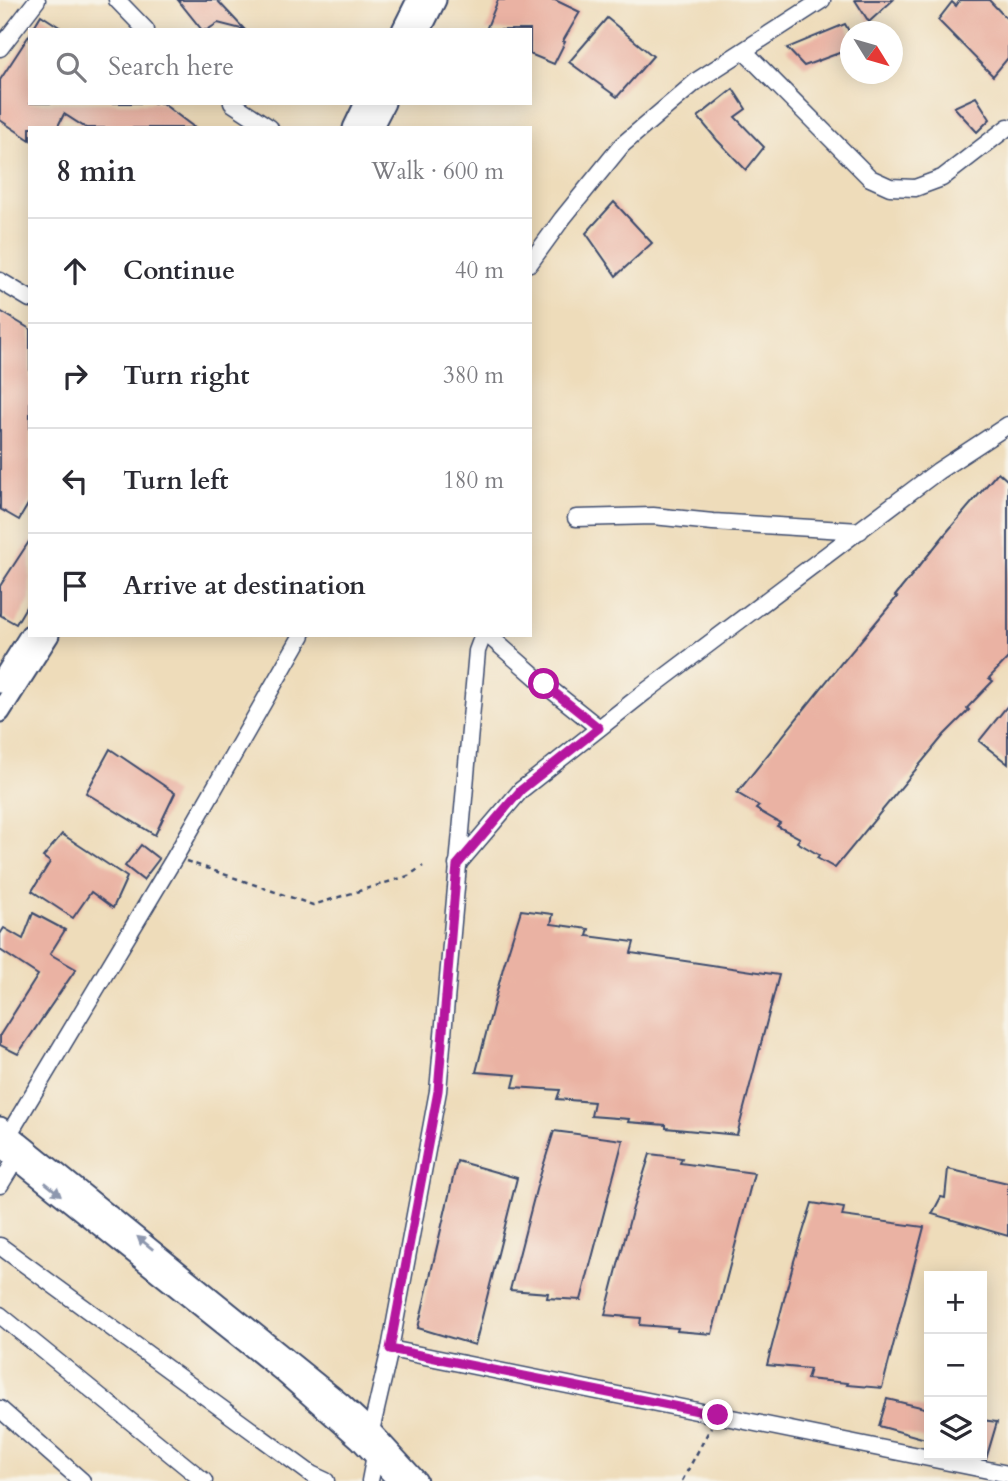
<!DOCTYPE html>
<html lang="en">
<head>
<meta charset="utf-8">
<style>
  body { margin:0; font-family:Cardo,serif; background:#f7f7f7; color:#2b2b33 }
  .controls { position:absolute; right:21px; bottom:21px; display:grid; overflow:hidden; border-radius:0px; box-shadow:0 4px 18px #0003 }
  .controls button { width:63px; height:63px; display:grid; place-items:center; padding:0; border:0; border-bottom:2px solid #e1e1e2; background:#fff; color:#2b2b33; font:35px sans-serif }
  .compass { position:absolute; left:840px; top:21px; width:63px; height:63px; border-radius:50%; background:#fff; box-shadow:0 4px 18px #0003; rotate:127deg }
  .stop { position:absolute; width:21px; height:21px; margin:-16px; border:5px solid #b5179e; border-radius:50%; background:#fff }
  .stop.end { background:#b5179e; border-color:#fff; box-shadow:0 2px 7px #0008 }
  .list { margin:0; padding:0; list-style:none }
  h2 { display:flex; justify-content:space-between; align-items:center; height:91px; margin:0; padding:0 28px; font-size:30px }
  h2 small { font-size:23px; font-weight:400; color:#7c7c81 }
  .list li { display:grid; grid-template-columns:46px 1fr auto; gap:21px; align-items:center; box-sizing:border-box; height:105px; padding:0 28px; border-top:2px solid #e1e1e2 }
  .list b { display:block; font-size:26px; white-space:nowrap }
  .list em { font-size:23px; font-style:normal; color:#7c7c81 }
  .icon { flex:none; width:38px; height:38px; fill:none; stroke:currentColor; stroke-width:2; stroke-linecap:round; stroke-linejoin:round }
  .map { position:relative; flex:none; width:1008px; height:1481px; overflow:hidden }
  .search { position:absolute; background:#fff; box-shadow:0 4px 18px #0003; left:28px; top:28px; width:504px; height:77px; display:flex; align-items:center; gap:18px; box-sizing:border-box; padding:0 24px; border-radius:0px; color:#7c7c81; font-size:26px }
  .panel { position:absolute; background:#fff; box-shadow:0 4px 18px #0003; left:28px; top:126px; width:504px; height:511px; border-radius:0px }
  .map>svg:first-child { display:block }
  .building { fill:#eab2a3 }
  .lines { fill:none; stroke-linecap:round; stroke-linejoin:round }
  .minor-casing { stroke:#3b496c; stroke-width:19 }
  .major-casing { stroke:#3b496c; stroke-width:23 }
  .path { stroke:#3b496c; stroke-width:2.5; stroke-dasharray:5 5; stroke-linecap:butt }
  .minor { stroke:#fff; stroke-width:16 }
  .major { stroke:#fff; stroke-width:19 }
  .oneway { fill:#8d97ae }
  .route { stroke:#b5179e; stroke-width:9 }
</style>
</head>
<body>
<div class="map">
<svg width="1008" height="1481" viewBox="0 0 1008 1481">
  <rect width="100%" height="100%" fill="#f7f3e8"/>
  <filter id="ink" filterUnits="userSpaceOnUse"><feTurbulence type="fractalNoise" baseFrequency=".0143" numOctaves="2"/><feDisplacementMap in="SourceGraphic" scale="14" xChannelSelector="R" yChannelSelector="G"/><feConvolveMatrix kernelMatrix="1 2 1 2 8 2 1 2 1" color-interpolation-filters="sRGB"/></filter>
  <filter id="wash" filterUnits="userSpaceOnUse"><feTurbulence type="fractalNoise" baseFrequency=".00686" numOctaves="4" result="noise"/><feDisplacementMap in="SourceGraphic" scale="28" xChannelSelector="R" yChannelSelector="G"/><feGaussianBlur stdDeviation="1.57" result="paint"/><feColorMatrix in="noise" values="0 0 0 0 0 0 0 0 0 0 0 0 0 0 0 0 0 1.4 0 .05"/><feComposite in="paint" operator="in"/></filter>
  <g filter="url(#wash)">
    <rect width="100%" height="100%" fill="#eedcba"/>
    <g id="blocks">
      <g class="building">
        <path d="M178,0H217L245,30L218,23L207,30H202Z"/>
        <path d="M498,0H555L580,12L563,41L565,42L554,64L530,54V30H486Z"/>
        <path d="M855,0H893L869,22Z"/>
        <path d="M960,0H989L1008,20V58L993,76L938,20L952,2L956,6Z"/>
        <path d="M41,15L64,30H32Z"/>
        <path d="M607,18L653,56L617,97L569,62Z"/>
        <path d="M845,24L850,33V49L804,66L787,48Z"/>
        <path d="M30,34V103H162L195,128H86L64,114L57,128H30V140L0,120V80Z"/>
        <path d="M733,89L746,109L735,117L764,147L746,170L717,140L698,117Z"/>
        <path d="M976,97L990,119L977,132L954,107Z"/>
        <path d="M614,202L652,243L616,276L586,233Z"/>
        <path d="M0,311L30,329V501L19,520L0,509Z"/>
        <path d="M998,472L1008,481V658L989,678L993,681L967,708L969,710L944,735L835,868L817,858L819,855L797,842L800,838L777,826L780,823L756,809L759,806L737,793L842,662H843L897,597L895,596L946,533Z"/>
        <path d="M30,540V600L16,624L0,615V586Z"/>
        <path d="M1008,705V764L979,741Z"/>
        <path d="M110,749L175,793L155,835L86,793Z"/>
        <path d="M62,834L127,877L113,908L91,892L73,918L32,891L50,862L43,857Z"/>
        <path d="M141,845L159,859L143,880L125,866Z"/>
        <path d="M521,910L553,914L551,924L589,929L587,936L634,942L631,953L779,975L737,1135L666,1128V1125L628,1122L629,1119L591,1116L594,1102L557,1099L560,1090L513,1087L516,1075L476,1072L503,968Z"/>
        <path d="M33,913L65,930L50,954L76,969L18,1054L0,1045V1035L38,975L0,950V934L4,928L23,939Z"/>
        <path d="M554,1131L623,1140L581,1300L547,1298L548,1293L510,1290L537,1186Z"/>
        <path d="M650,1154L682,1158L680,1163L754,1173L712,1334L677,1331L678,1328L640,1325L641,1318L605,1315L632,1211Z"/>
        <path d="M457,1161L517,1178L475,1345L418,1328Z"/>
        <path d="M948,1169L1008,1183V1236L932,1214L941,1197L945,1198Z"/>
        <path d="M812,1203L844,1208L842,1216L924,1227L882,1388L847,1385L848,1383L807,1379L810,1369L767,1365L794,1261Z"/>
        <path d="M887,1399L929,1409V1440L879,1426Z"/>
        <path d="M982,1420L997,1422L986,1459L982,1458Z"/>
      </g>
    </g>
  </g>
  <g filter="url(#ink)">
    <use href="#blocks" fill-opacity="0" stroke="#3b496c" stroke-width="2"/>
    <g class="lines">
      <defs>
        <g id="minor">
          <path d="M117,0L146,30"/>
          <path d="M0,48L37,0"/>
          <path d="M744,51L870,178L890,187L915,188L942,178L1008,127"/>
          <path d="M232,103L270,128"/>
          <path d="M530,263L562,219L622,145L698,80L822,0"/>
          <path d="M0,281L30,299"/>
          <path d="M576,518L653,516L713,522L860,531"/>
          <path d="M488,635L544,684L599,728"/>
          <path d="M457,865L521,790L645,692L938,471L1008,425"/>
          <path d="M9,1134L175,857L302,635"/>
          <path d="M0,1185L16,1159"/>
          <path d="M0,1246L311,1474L326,1481"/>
          <path d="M0,1315L204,1481"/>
          <path d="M390,1349L1008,1474"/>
          <path d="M0,1409L82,1481"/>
          <path d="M370,1481L375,1455L371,1431L390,1349L438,1091L477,651L483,635"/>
        </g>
        <g id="major">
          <path d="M402,30L417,0"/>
          <path d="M421,30L436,0"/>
          <path d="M353,128L365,103"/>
          <path d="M372,128L385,103"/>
          <path d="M0,683L30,635"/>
          <path d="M0,712L49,635"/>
          <path d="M0,1127L342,1404L371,1431L417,1481"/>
          <path d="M0,1146L283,1372L359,1439L398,1481"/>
        </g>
      </defs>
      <use href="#minor" class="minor-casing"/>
      <use href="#major" class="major-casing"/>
      <g class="path">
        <path d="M186,861L313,905L408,876L423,866"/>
        <path d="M682,1481L711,1427"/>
      </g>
      <use href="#minor" class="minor"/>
      <use href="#major" class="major"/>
    </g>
    <defs><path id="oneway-solid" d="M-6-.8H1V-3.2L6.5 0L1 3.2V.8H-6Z" transform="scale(1.75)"/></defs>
    <g class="oneway">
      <use href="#oneway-solid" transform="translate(53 1189) rotate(39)"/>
      <use href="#oneway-solid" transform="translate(145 1243) rotate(-141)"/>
    </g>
  </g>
  <g class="lines" filter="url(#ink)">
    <path class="route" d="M544,684L599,728L521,790L457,865L438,1091L390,1349L718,1415"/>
  </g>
</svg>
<div class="controls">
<button>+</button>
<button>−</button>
<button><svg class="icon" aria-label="layers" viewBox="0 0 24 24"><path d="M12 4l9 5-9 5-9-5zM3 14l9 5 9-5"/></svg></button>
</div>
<svg class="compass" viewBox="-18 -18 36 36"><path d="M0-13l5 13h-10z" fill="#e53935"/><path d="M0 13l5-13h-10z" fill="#7c7c81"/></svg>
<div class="stop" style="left:544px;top:684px"></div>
<div class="stop end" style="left:718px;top:1415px"></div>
<div class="search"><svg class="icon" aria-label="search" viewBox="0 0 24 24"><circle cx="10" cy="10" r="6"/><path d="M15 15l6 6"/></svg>Search here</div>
<section class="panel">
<h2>8 min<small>Walk · 600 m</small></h2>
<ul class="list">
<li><svg class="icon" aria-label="ahead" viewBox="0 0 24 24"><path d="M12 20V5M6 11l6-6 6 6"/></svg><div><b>Continue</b></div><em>40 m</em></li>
<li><svg class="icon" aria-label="right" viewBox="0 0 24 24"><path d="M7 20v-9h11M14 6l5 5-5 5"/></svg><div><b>Turn right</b></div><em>380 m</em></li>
<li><svg class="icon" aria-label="left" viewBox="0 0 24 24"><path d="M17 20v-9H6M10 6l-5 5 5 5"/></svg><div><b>Turn left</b></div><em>180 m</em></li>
<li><svg class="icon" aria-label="arrive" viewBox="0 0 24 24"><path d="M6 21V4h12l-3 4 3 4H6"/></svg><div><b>Arrive at destination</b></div></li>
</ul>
</section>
</div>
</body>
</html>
